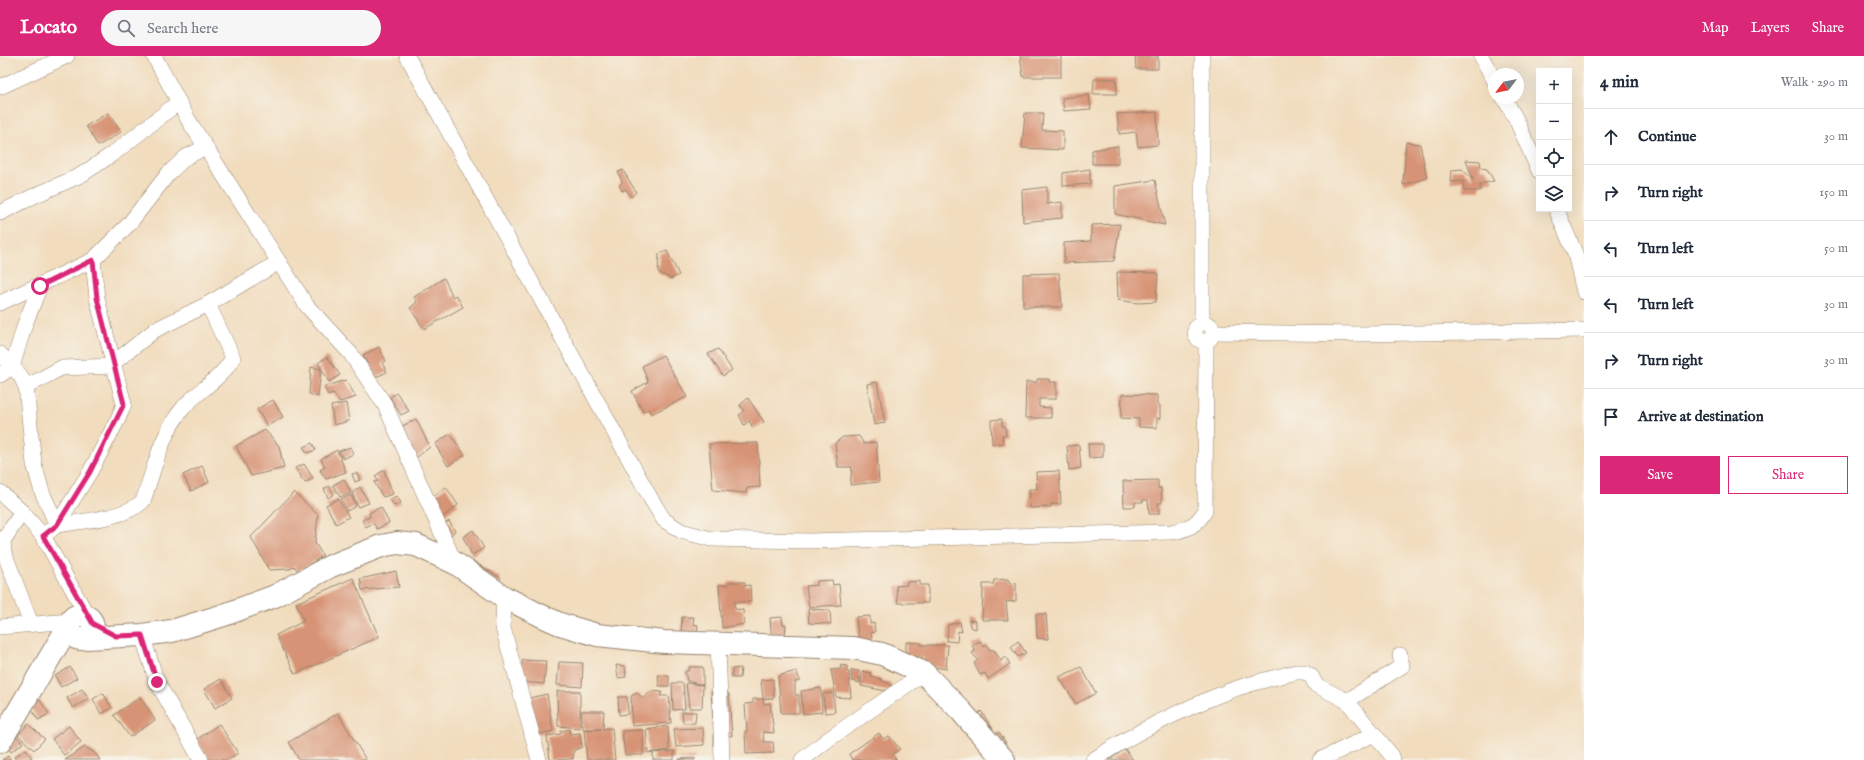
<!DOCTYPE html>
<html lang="en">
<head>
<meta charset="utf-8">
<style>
  body { margin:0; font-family:"IM FELL English",serif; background:#f6f6f7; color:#1f2937 }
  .controls { position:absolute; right:12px; top:12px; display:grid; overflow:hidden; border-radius:0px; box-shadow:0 4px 16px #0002 }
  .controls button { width:36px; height:36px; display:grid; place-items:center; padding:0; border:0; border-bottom:1px solid #e0e1e3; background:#fff; color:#1f2937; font:20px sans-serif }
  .compass { position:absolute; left:1488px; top:12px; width:36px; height:36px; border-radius:50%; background:#fff; box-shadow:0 4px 16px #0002; rotate:238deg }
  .stop { position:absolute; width:12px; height:12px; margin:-9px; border:3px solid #db2777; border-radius:50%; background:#fff }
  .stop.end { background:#db2777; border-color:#fff; box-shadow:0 1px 4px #0008 }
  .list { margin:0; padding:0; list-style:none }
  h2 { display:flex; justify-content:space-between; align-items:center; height:52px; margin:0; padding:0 16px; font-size:17px }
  h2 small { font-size:13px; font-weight:400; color:#747a83 }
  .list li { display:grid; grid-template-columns:26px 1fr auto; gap:12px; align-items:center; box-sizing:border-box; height:56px; padding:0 16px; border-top:1px solid #e0e1e3 }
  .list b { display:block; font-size:15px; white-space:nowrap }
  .list em { font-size:13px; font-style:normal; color:#747a83 }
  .actions { display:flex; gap:8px; padding:12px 16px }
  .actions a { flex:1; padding:9px 0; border:1px solid #db2777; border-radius:0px; text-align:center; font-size:14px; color:#db2777 }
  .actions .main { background:#db2777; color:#fff }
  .icon { flex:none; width:22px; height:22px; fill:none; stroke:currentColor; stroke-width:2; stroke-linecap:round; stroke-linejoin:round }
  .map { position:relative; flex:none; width:1584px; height:704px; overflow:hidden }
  header { display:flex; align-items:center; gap:24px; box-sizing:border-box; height:56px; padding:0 20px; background:#db2777; color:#fff }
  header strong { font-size:19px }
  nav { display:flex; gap:22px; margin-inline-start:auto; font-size:14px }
  .search { width:280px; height:36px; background:#f6f6f7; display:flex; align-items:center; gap:10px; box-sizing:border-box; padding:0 14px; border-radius:22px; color:#747a83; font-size:15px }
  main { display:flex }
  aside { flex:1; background:#fff }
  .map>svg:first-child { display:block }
  .building { fill:#d79374 }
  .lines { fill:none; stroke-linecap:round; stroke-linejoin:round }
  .street-casing { stroke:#96836e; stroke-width:16 }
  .secondary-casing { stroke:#96836e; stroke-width:24 }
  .street { stroke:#fff; stroke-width:15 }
  .secondary { stroke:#fff; stroke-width:22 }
  .route { stroke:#db2777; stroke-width:5 }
</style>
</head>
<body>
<header>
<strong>Locato</strong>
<div class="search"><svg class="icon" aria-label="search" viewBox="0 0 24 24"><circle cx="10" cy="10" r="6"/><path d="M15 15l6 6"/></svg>Search here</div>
<nav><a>Map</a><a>Layers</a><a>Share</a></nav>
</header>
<main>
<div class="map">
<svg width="1584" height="704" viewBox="0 0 1584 704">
  <rect width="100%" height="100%" fill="#f7f3e8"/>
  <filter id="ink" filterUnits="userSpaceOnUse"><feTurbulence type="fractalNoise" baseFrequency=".025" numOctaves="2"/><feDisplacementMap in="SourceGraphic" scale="8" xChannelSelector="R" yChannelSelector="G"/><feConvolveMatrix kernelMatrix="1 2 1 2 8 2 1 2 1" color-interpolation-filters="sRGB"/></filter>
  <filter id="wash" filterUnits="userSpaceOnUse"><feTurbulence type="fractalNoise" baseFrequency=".012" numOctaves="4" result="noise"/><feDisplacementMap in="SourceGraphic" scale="16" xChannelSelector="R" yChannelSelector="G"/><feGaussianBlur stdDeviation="0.9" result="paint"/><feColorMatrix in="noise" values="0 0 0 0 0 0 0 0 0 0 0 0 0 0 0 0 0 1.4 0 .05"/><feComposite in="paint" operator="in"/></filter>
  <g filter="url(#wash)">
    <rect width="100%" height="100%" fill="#f1dcbd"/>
    <g id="blocks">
      <g class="building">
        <path d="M1020,0H1061V21H1023Z"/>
        <path d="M1135,0H1158V13H1136Z"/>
        <path d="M1094,23H1116L1117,38H1093Z"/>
        <path d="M1089,39L1091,53L1064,55L1062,42Z"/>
        <path d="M1157,56L1158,89L1138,91L1136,76L1119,78L1117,58Z"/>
        <path d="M108,57L121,76L98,90L86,70Z"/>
        <path d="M1025,57H1043L1042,74L1063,75V94L1022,92Z"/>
        <path d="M1406,86L1420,88L1427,122L1403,129Z"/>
        <path d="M1118,90V108H1092V94Z"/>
        <path d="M1466,104L1480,105L1481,112L1487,113L1494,125L1480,128V135H1464L1463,125L1451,126L1452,114L1462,113L1473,124Z"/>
        <path d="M1090,113V128L1063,130V117Z"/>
        <path d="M623,114L636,136L631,141L626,133L622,135L619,129L622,126L618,116Z"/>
        <path d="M1155,124L1165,169L1115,158V130Z"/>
        <path d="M1047,131V148L1062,146V162L1023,166L1022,134Z"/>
        <path d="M1120,168L1114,205L1064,207V187L1091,185V169Z"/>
        <path d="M667,195L679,219L671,223L658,216L659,198Z"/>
        <path d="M1117,216L1158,217L1156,246L1138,247L1118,244Z"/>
        <path d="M1059,217L1062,251H1023V218Z"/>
        <path d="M444,222L453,241L456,239L463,251L424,273L410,252L417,246L414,241Z"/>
        <path d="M379,291L386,305L382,307L387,316L374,322L363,299Z"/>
        <path d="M718,293L732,314L723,320L708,298Z"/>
        <path d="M663,299L687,341L651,358L648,353L643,356L632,335L648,326L642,310Z"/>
        <path d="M327,301L340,319L329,326L318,307Z"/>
        <path d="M311,311L321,313L318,341L309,338Z"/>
        <path d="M1037,323H1049V326H1056V343H1039V351L1051,352V362H1025L1026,326H1037Z"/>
        <path d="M346,324L356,341L340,346L333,337L328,339L324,331Z"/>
        <path d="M877,326L885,367L874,369L867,328Z"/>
        <path d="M397,337L409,355L401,359L390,341Z"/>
        <path d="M1122,338L1157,339V349H1160V363L1157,362V372L1139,371V363L1121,362Z"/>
        <path d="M748,342L764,366L753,372L749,365L744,369L739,359L744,355L740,349Z"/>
        <path d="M273,344L283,361L267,370L257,353Z"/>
        <path d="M346,347L349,365L334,369L331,350Z"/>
        <path d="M416,363L430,391L413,404L399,372Z"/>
        <path d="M1002,363V370H1005L1006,379H1002L1003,387L992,388L991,364Z"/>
        <path d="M265,374L279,390L284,412L251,420L236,390Z"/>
        <path d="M450,378L465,399L448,410L435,388Z"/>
        <path d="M859,380L864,388L876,386L879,426L850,429L852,411H838L835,387L843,381Z"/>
        <path d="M312,387L316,394L307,397L303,391Z"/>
        <path d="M758,387L760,431L747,432L746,437L713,434L709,388Z"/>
        <path d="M1088,388H1103V401L1089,402Z"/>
        <path d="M1079,389L1081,412L1069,414L1067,390Z"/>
        <path d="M351,391L353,398L343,403L339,395Z"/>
        <path d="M337,394L346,416L326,423L320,414L325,411L321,403Z"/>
        <path d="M304,408L313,422L305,427L303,423L301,424V420L295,412Z"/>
        <path d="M202,410L209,426L191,435L183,419Z"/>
        <path d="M384,414L393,438L383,441L374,426L378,425L375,420Z"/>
        <path d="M1059,415L1061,448H1051V451L1030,452L1029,433H1037L1036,416Z"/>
        <path d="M357,417L360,424L355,426L352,418Z"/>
        <path d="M344,423L351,437L340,441L333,429Z"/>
        <path d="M1158,424V432H1161L1162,447H1158L1159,458H1149L1148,444H1143V446H1135V451H1124L1123,425Z"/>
        <path d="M329,430L334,438L328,442L324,433Z"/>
        <path d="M360,431L369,447L358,451L352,437Z"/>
        <path d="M446,431L458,449L440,463L435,455L440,449L434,440Z"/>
        <path d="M294,436L318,459L315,487L323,500L298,515L294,510L291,513L269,514L251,481Z"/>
        <path d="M351,439L356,450L347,455L341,443Z"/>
        <path d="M397,440L401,447L394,450L390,443Z"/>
        <path d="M338,443L349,461L336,468L326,449Z"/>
        <path d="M381,451L389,467L377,473L373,467L366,471L362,464L370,461L369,457Z"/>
        <path d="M449,465L455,475L448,482L442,470Z"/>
        <path d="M473,474L484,492L472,499L463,481Z"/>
        <path d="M473,505L501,522L495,531L471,514Z"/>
        <path d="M396,515L399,531L362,534L360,523Z"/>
        <path d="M353,522L379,581L295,618L276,579L304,565L296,547Z"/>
        <path d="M1008,523L1010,528L1016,527V545L1006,546L1008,564H982L983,528H993L994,524Z"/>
        <path d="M832,524L833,529L839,528L841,549L809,551L806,530L817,529V525Z"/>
        <path d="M920,525V529H928V547H898L896,530L907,529L906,526Z"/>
        <path d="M729,526H745V530L750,529L751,546H734L735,553L743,554L744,568L722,572L719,529H728Z"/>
        <path d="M808,553L830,554L831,568L809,567Z"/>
        <path d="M1036,558H1046L1048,583L1037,582Z"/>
        <path d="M870,560V568L874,567L875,576L871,577L872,583L868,587H859L856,561Z"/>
        <path d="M682,561H694L693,568L698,569L697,577L681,583Z"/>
        <path d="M782,561L783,569L786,568L785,579L781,578L780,588L772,587L770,562Z"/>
        <path d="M969,564L976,565V573L970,571Z"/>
        <path d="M960,566L962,576L958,575L957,586L947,585L948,569Z"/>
        <path d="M980,585L984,591L986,588L990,594H994L1001,605L1005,600L1010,608L988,623L985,617L980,619L974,607L978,604L972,597L975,595L972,589Z"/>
        <path d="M1018,585L1026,597L1018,601L1011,591Z"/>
        <path d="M906,586L921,587V589H948L946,613L923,609L922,601L906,603Z"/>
        <path d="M523,604L546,605L544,628L522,626L521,613Z"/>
        <path d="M559,606L583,607L582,631L557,629Z"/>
        <path d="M616,609L625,610L626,621L618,622Z"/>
        <path d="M840,609L847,610V616H849L851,642L836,641L831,614L841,613Z"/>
        <path d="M70,611L77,622L61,631L55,620Z"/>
        <path d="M689,611H703V629L702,652H689L686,627L703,629L687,625L685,616L689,614Z"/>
        <path d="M1081,611L1096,637L1076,648L1059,621Z"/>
        <path d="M741,612L740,622H732V613Z"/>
        <path d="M851,614L859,615L860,627L852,625Z"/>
        <path d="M796,615L800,624L795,626V639H799V657H781L778,620Z"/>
        <path d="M862,615L871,617V621L882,623V625L891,628V636L861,630Z"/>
        <path d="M658,619L669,620V630H659Z"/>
        <path d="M221,623L232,642L215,652L204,633Z"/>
        <path d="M773,623L774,642L763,643L764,648L770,647L774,677L763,676L764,686H773L774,697L746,698L745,675H747L745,648L753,647V643H763L761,624Z"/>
        <path d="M672,627H683L685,653L673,654Z"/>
        <path d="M821,632L822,656L803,658L801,635Z"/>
        <path d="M82,633L89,642L73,652L67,642Z"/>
        <path d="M557,635H580V672L558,670Z"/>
        <path d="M652,635L662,636L660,640H669L671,667L632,670L631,640L637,637L643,642Z"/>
        <path d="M711,636L729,638L732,680L714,678Z"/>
        <path d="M103,637L112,652L101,658L93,643Z"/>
        <path d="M833,637L835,656L825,657L823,638Z"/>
        <path d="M547,638L553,675L536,679L525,643Z"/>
        <path d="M140,641L155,664L130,681L114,659Z"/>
        <path d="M618,641H627L628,658L619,659Z"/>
        <path d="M40,644L49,658L38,664L30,650Z"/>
        <path d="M581,655H604L603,673L612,672L615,704H587L584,674L601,673H583Z"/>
        <path d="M981,655L993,673L985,679L973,662Z"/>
        <path d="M682,656H696L695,667H683Z"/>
        <path d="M338,657L366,704H299L289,686Z"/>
        <path d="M28,668L45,683L34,694L18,679Z"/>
        <path d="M219,668L238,697L227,704H210L196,684Z"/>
        <path d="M69,670L81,686L64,699L52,683Z"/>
        <path d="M668,670L669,694L648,697L646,673Z"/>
        <path d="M703,672L704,689L676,691L674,673Z"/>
        <path d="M569,673L570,678L580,677L582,691L574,694L573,703L550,704L547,680L561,678V675Z"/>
        <path d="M643,674V699H625L622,675Z"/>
        <path d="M999,676L1006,687L999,692L992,681Z"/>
        <path d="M879,677L883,683L889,680L900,693L893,698L896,704H852L849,698Z"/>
        <path d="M16,680L23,687L11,696L5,689Z"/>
        <path d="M85,691L95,697L100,704H65Z"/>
        <path d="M26,693L32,702L16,704L14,701Z"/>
        <path d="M1125,693L1133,704H1109Z"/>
        <path d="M674,695V704H653V697Z"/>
        <path d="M8,700L11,704H2Z"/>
        <path d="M695,702V704H679V703Z"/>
      </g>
    </g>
  </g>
  <g filter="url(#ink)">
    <use href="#blocks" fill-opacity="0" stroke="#96836e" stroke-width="1"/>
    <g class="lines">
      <defs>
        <g id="street">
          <path d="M154,0L189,65L307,250L351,298L385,349L455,507"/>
          <path d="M407,0L651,443L664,464L681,475L711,483L808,485L1171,476C1187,474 1197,469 1205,455L1206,286"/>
          <path d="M1202,0V267"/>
          <path d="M1481,0L1494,24"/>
          <path d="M0,31L67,0"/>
          <path d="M1504,42L1516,63L1539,115"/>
          <path d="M1556,153L1575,197L1584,236"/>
          <path d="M0,157L34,140L81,119L114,97L179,46"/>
          <path d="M0,247L93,204L129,168L168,118L186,101L206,91"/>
          <circle cx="1204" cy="276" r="9"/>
          <path d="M1214,276L1360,278L1584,274"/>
          <path d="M0,298L20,319L26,331L34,408L42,436L57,469"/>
          <path d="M0,319L12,311L25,268L40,230"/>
          <path d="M26,331L61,312L114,310L97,242L93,204"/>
          <path d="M0,436L22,456L43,480L88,561"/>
          <path d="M22,456L3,485L4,496L31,568"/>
          <path d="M57,469C82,465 124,463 143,445C154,414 161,378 183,352C199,334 221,323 233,302L208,248"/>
          <path d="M43,480L57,469L90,416L118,363L124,348L114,310L116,305L155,274L208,248L279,206"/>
          <path d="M504,541L503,572L539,704"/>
          <path d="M0,571L70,565"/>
          <path d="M142,579L157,626L201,704"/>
          <path d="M718,588L722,704"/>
          <path d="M1347,645L1402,610L1400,599"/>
          <path d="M802,704L826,685L924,617"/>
          <path d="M1093,704C1135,676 1181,654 1229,635C1250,627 1274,622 1296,616H1305L1311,620L1316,629L1347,645L1392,700L1393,704"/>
          <path d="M1320,704L1374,678"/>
        </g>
        <g id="secondary">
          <circle cx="81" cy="571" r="12"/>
          <path d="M87,582L142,579L172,575L224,559L275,540L331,510L381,490L397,487L416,489L455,507L504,541L542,560L560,568L597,579L664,586L854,592L882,598L924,617L961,655L1004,704"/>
          <path d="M0,686L69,569"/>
        </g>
      </defs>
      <use href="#street" class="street-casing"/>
      <use href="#secondary" class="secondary-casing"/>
      <use href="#street" class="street"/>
      <use href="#secondary" class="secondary"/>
    </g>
  </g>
  <g class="lines" filter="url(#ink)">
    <path class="route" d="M40,230L93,204L97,242L124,348L90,416L57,469L43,480L93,568L116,580L142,579L157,626"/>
  </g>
</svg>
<div class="controls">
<button>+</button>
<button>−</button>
<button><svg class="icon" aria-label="locate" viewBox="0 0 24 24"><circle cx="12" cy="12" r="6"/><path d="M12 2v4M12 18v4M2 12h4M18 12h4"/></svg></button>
<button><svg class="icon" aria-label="layers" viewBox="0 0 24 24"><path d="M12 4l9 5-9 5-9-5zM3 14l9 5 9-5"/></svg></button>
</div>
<svg class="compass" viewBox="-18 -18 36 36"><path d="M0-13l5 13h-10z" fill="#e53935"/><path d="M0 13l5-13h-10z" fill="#747a83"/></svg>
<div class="stop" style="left:40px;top:230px"></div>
<div class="stop end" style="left:157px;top:626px"></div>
</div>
<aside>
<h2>4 min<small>Walk · 290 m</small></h2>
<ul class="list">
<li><svg class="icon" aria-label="ahead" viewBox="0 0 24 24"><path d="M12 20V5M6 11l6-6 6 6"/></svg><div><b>Continue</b></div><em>30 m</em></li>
<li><svg class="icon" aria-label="right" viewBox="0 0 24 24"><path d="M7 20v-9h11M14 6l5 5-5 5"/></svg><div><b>Turn right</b></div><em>150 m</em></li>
<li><svg class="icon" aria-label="left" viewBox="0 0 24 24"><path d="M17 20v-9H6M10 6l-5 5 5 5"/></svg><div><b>Turn left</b></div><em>50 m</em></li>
<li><svg class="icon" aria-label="left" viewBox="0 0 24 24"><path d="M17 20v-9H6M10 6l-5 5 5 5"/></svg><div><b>Turn left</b></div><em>30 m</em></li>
<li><svg class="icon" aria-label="right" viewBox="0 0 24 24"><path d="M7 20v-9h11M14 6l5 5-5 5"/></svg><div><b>Turn right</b></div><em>30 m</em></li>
<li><svg class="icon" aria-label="arrive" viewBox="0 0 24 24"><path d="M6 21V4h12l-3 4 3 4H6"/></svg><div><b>Arrive at destination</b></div></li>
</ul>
<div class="actions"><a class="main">Save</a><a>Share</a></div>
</aside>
</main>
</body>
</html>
